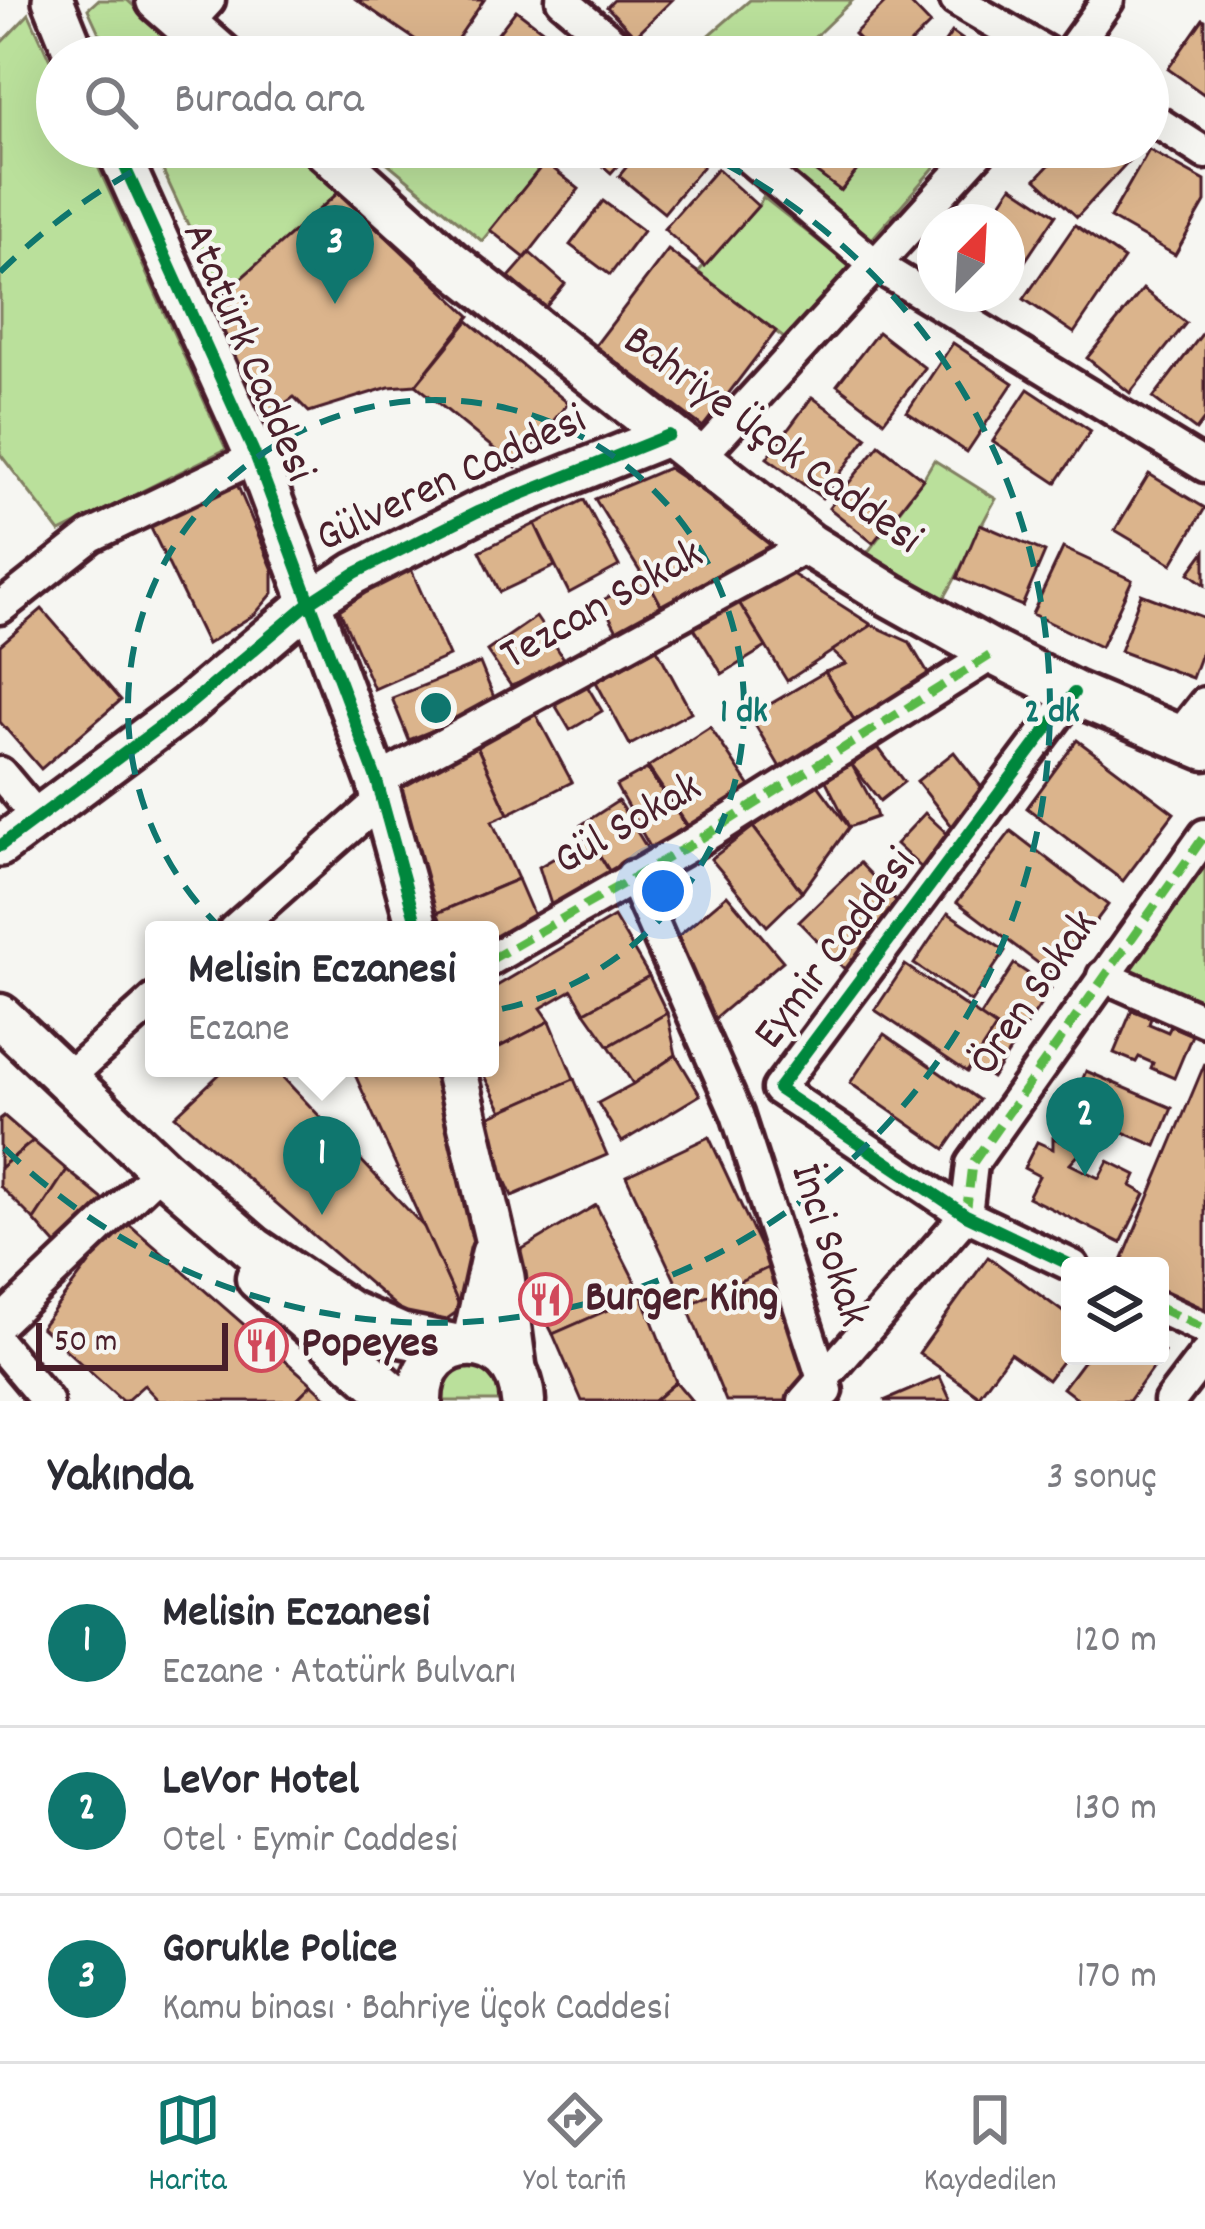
<!DOCTYPE html>
<html lang="tr">
<head>
<meta charset="utf-8">
<style>
  body { margin:0; font-family:Dekko,sans-serif; background:#f7f7f7; color:#2b2b33 }
  .controls { position:absolute; right:36px; bottom:36px; display:grid; overflow:hidden; border-radius:12px; box-shadow:0 12px 48px #0002 }
  .controls button { width:108px; height:108px; display:grid; place-items:center; padding:0; border:0; border-bottom:3px solid #e1e1e2; background:#fff; color:#2b2b33; font:60px sans-serif }
  .compass { position:absolute; left:917px; top:204px; width:108px; height:108px; border-radius:50%; background:#fff; box-shadow:0 12px 48px #0002; rotate:24deg }
  .scale { position:absolute; left:36px; bottom:30px; width:192px; box-sizing:border-box; padding-left:12px; border:6px solid #4a1f2b; border-top:0; font-size:33px; line-height:42px; white-space:nowrap; color:#4a1f2b; -webkit-text-stroke:9px #f6f6f2; paint-order:stroke }
  .you { position:absolute; left:663px; top:891px; width:42px; height:42px; margin:-30px; border:9px solid #fff; border-radius:50%; background:#1a73e8; box-shadow:0 0 0 18px #1a73e833 }
  .badge { display:grid; place-items:center; width:78px; height:78px; border-radius:50%; background:#0f766e; color:#fff; font-size:39px; font-weight:700 }
  .pin { position:absolute; translate:-50% -99px; filter:drop-shadow(0 3px 6px #0008) }
  .pin::after { content:''; position:absolute; top:63px; width:42px; height:36px; background:inherit; clip-path:polygon(0 0,100% 0,50% 100%) }
  .popup { position:absolute; left:145px; top:921px; width:354px; height:156px; box-sizing:border-box; display:grid; place-content:center; border-radius:12px; background:#fff; filter:drop-shadow(0 3px 9px #0005); font-size:39px; white-space:nowrap; color:#7c7c81 }
  .popup b { font-size:45px; color:#2b2b33 }
  .popup::after { content:''; position:absolute; left:50%; top:100%; margin-left:-24px; border:24px solid transparent; border-top-color:#fff }
  .list { margin:0; padding:0; list-style:none }
  h2 { display:flex; justify-content:space-between; align-items:center; height:156px; margin:0; padding:0 48px; font-size:51px }
  h2 small { font-size:39px; font-weight:400; color:#7c7c81 }
  .list li { display:grid; grid-template-columns:78px 1fr auto; gap:36px; align-items:center; box-sizing:border-box; height:168px; padding:0 48px; border-top:3px solid #e1e1e2 }
  .list b { display:block; font-size:45px; white-space:nowrap }
  .list p { margin:0; font-size:39px; white-space:nowrap; color:#7c7c81 }
  .list em { font-size:39px; font-style:normal; color:#7c7c81 }
  .icon { flex:none; width:66px; height:66px; fill:none; stroke:currentColor; stroke-width:2; stroke-linecap:round; stroke-linejoin:round }
  .map { position:relative; flex:none; width:1205px; height:1401px; overflow:hidden }
  .search { position:absolute; background:#fff; box-shadow:0 12px 48px #0002; left:36px; right:36px; top:36px; height:132px; display:flex; align-items:center; gap:30px; box-sizing:border-box; padding:0 42px; border-radius:66px; color:#7c7c81; font-size:45px }
  .sheet { height:660px; background:#fff }
  nav { display:flex; justify-content:space-around; align-items:center; box-sizing:border-box; height:168px; border-top:3px solid #e1e1e2; background:#fff; font-size:33px; color:#7c7c81 }
  nav a { display:grid; justify-items:center; gap:6px }
  nav .on { color:#0f766e }
  .map>svg:first-child { display:block }
  .green { fill:#bae09b; stroke:#828063; stroke-width:3 }
  .building { fill:#dbb48c; stroke:#4a1f2b; stroke-width:3 }
  .lines { fill:none; stroke-linecap:round; stroke-linejoin:round }
  .minor-casing { stroke:#4a1f2b; stroke-width:39 }
  .tertiary-casing { stroke:#4a1f2b; stroke-width:48 }
  .secondary-casing { stroke:#4a1f2b; stroke-width:51 }
  .minor { stroke:#f6f6f2; stroke-width:30 }
  .tertiary { stroke:#f6f6f2; stroke-width:39 }
  .secondary { stroke:#f6f6f2; stroke-width:42 }
  .quiet { stroke:#58b947; stroke-width:9; stroke-dasharray:18 9; stroke-linecap:butt }
  .cycleway-casing { stroke:#f6f6f2; stroke-width:20 }
  .cycleway { stroke:#00873e; stroke-width:12 }
  .ring { fill:none; stroke:#0f766e; stroke-width:6; stroke-dasharray:21 15 }
  .labels { text-anchor:middle; dominant-baseline:central; stroke-width:9; stroke-linejoin:round; paint-order:stroke }
  .street-label { font-size:45px; fill:#4a1f2b; stroke:#f6f6f2 }
  .poi-label { font-size:45px; font-weight:bold; fill:#4a1f2b; stroke:#f6f6f2; text-anchor:start }
  .centre { fill:#0f766e; stroke:#f6f6f2; stroke-width:6 }
  .ring-label { font-size:36px; text-anchor:middle; font-weight:bold; fill:#0f766e; stroke:#f6f6f2; stroke-width:9; stroke-linejoin:round; paint-order:stroke }
</style>
</head>
<body>
<div class="map">
<svg width="1205" height="1401" viewBox="0 0 1205 1401">
  <rect width="100%" height="100%" fill="#f6f6f2"/>
  <filter id="ink" filterUnits="userSpaceOnUse"><feTurbulence type="fractalNoise" baseFrequency=".00833" numOctaves="2"/><feDisplacementMap in="SourceGraphic" scale="24" xChannelSelector="R" yChannelSelector="G"/><feConvolveMatrix kernelMatrix="1 2 1 2 8 2 1 2 1" color-interpolation-filters="sRGB"/></filter>
  <g filter="url(#ink)">
    <g class="green">
      <path d="M98,0H127L190,57H110L88,9Z"/>
      <path d="M750,0H853L794,57H684Z"/>
      <path d="M29,14L57,76V147H89L226,449L60,532L0,454V44Z"/>
      <path d="M152,147H289L339,192L221,296Z"/>
      <path d="M394,147H557L482,241L384,160Z"/>
      <path d="M771,147H950L951,148L865,247L762,157Z"/>
      <path d="M763,197L854,269L789,342L698,272L758,206Z"/>
      <path d="M934,460L996,499C976,532 963,568 943,600L867,553L923,479Z"/>
      <path d="M1205,835V1021L1103,976Z"/>
      <path d="M460,1365C490,1366 496,1372 503,1401H437L442,1378Z"/>
    </g>
    <g class="building">
      <path d="M357,0H484L445,57H441Z"/>
      <path d="M614,0H672L635,36L607,7Z"/>
      <path d="M888,0H907L930,24L897,57H877L854,34Z"/>
      <path d="M516,10L557,41L544,57H480Z"/>
      <path d="M1203,19L1205,20V95L1168,69Z"/>
      <path d="M952,32L987,57H934Z"/>
      <path d="M570,44L588,57H561Z"/>
      <path d="M581,147H634L611,173Z"/>
      <path d="M643,147H692L708,160L664,213L619,176Z"/>
      <path d="M816,147H858L869,155L841,191L804,163Z"/>
      <path d="M1066,147H1129L1136,153L1077,217L1036,179Z"/>
      <path d="M1149,150L1205,181V202L1175,255L1110,218Z"/>
      <path d="M545,162L579,189L525,258L490,230Z"/>
      <path d="M717,169L758,206L705,266L664,229Z"/>
      <path d="M1012,186L1056,215L1007,288V222H988Z"/>
      <path d="M339,192L470,316L416,385L389,387L309,412L294,397L257,423L204,311Z"/>
      <path d="M603,201L643,231L610,275L570,245Z"/>
      <path d="M1075,225L1124,259L1074,333L1024,299Z"/>
      <path d="M668,250L776,331L703,427L595,346Z"/>
      <path d="M530,253L565,284L545,308L509,277Z"/>
      <path d="M1143,289L1186,323L1130,393L1087,358Z"/>
      <path d="M468,321L568,403L516,467L416,385Z"/>
      <path d="M1205,330V418L1196,430L1153,398Z"/>
      <path d="M878,332L925,368L884,421L837,385Z"/>
      <path d="M953,343L1013,383L967,452L907,412Z"/>
      <path d="M1028,389L1091,431L1056,483L993,441Z"/>
      <path d="M812,397L867,437L822,498L767,458Z"/>
      <path d="M879,445L923,479L873,543L829,508Z"/>
      <path d="M668,468L683,478L790,549L665,612L595,499Z"/>
      <path d="M1149,474L1205,508L1172,564L1115,530Z"/>
      <path d="M234,477L273,570V593L255,614L207,644L147,520Z"/>
      <path d="M584,500L619,566L569,593L535,524Z"/>
      <path d="M535,524L555,566L500,592L480,551Z"/>
      <path d="M980,524L1045,552L1022,606L957,578Z"/>
      <path d="M1063,548L1132,580L1101,647L1032,614Z"/>
      <path d="M1205,551V585L1189,573Z"/>
      <path d="M411,569L449,656L374,689L336,602Z"/>
      <path d="M789,572L872,625L787,681L738,601Z"/>
      <path d="M646,577L665,612L620,636L601,601Z"/>
      <path d="M1141,594L1205,618V643L1192,678L1120,651Z"/>
      <path d="M738,601L766,647L722,674L694,628Z"/>
      <path d="M42,609L121,700L41,769L0,722V645Z"/>
      <path d="M536,617L569,666L511,686L487,651Z"/>
      <path d="M872,625L909,642L930,677L857,725L825,672L846,664L832,651Z"/>
      <path d="M657,649L691,712L630,745L596,682Z"/>
      <path d="M480,663L497,705L409,740L392,698Z"/>
      <path d="M825,672L857,725L781,769L750,716Z"/>
      <path d="M586,684L602,711L570,730L554,703Z"/>
      <path d="M534,711L572,782L508,814L474,740Z"/>
      <path d="M710,727L755,794L692,832L648,767Z"/>
      <path d="M474,740L508,814L492,821L518,879L437,913L380,782Z"/>
      <path d="M1077,740L1174,813L1123,881L1027,808Z"/>
      <path d="M877,746L904,782L880,801L852,765Z"/>
      <path d="M954,752L983,789L955,830L917,781Z"/>
      <path d="M852,765L872,802L877,817L849,827L824,777Z"/>
      <path d="M647,769L690,832L654,854L616,786Z"/>
      <path d="M815,781L849,827L802,892L753,827Z"/>
      <path d="M618,801L652,856L614,879L581,825Z"/>
      <path d="M925,813L954,840L925,871L896,844Z"/>
      <path d="M753,827L802,892L767,926L711,859Z"/>
      <path d="M1011,831L1108,905L1055,976L957,902Z"/>
      <path d="M589,838L614,879L554,914L539,867Z"/>
      <path d="M860,863L901,906L858,983L799,922Z"/>
      <path d="M518,879L540,930L490,951V930H445L437,913Z"/>
      <path d="M727,895L783,961L700,1031L664,948Z"/>
      <path d="M948,913L1005,951L971,1002L914,964Z"/>
      <path d="M614,917L649,976L585,1012L572,990L541,1008L550,1021L490,1052V990Z"/>
      <path d="M1014,964L1051,989L992,1078L971,1064L996,1027L980,1017Z"/>
      <path d="M905,965L996,1027L967,1072L875,1010Z"/>
      <path d="M649,976L667,1013L609,1046L585,1012Z"/>
      <path d="M1132,1010L1151,1018L1149,1024L1168,1032L1171,1026L1192,1035L1174,1078L1151,1068L1153,1063L1139,1057L1136,1062L1114,1053Z"/>
      <path d="M667,1013L676,1055L633,1084L609,1046Z"/>
      <path d="M550,1021L574,1079L502,1111L480,1068H490V1052Z"/>
      <path d="M884,1034L979,1100L945,1149L850,1083Z"/>
      <path d="M676,1055L700,1095L622,1142L598,1103L633,1084Z"/>
      <path d="M1205,1063V1316L1160,1290V1266H1120Z"/>
      <path d="M226,1068H274L425,1228L461,1309L427,1333L175,1116Z"/>
      <path d="M352,1068H440L484,1239L461,1309Z"/>
      <path d="M1086,1071L1172,1108L1156,1146L1070,1110Z"/>
      <path d="M574,1079L607,1155L512,1196L479,1121Z"/>
      <path d="M4,1116L33,1141L0,1168V1119Z"/>
      <path d="M709,1137L770,1267L687,1306L626,1176Z"/>
      <path d="M1053,1138L1082,1151L1070,1164L1099,1178L1108,1161L1136,1175L1131,1186L1145,1194L1121,1243L1028,1197L1039,1176L1024,1168L1037,1142L1053,1149Z"/>
      <path d="M33,1141L67,1170L34,1220L0,1186V1168Z"/>
      <path d="M67,1170L111,1206L63,1253L34,1220Z"/>
      <path d="M596,1205L642,1295L553,1334L512,1255Z"/>
      <path d="M123,1219L312,1384L295,1401H159L144,1385L126,1401H122L41,1327Z"/>
      <path d="M988,1257L1070,1317V1351L1048,1380L1010,1353L979,1396L919,1353Z"/>
      <path d="M770,1267L813,1376L789,1401H726L687,1306Z"/>
      <path d="M642,1295L676,1382L654,1401H582L553,1334Z"/>
      <path d="M1160,1349L1164,1352L1129,1401H1080L1063,1388L1087,1356H1160Z"/>
      <path d="M940,1377L951,1401H884Z"/>
      <path d="M676,1382L692,1401H654Z"/>
      <path d="M312,1384L330,1401H295Z"/>
    </g>
    <g class="lines">
      <defs>
        <g id="minor">
          <path d="M562,0L630,57"/>
          <path d="M956,0L1054,57"/>
          <path d="M187,24L209,0"/>
          <path d="M1067,57L1108,0"/>
          <path d="M1148,116L1205,153"/>
          <path d="M736,147L874,264L1205,466"/>
          <path d="M698,459L983,147"/>
          <path d="M0,608L91,536L256,457"/>
          <path d="M1179,736L1205,703"/>
          <path d="M0,773L37,817"/>
          <path d="M377,781L809,545"/>
          <path d="M632,876L737,1114L827,1391"/>
          <path d="M234,930L382,799"/>
          <path d="M490,960L692,844L994,653"/>
          <path d="M1103,976L1205,1021"/>
          <path d="M66,1079L154,1000"/>
          <path d="M1073,1266L966,1215L778,1089L1074,693"/>
          <path d="M1160,1308L1205,1329"/>
          <path d="M0,1323L148,1182"/>
          <path d="M0,1345L47,1401"/>
          <path d="M804,1401L966,1215L972,1164L1205,835"/>
          <path d="M1170,1401L1205,1355"/>
        </g>
        <g id="tertiary">
          <path d="M53,0L76,57"/>
          <path d="M116,147L256,457L377,781L418,930"/>
          <path d="M0,846L185,708L309,603L355,573L477,512L669,435"/>
          <path d="M455,1068L504,1277L516,1368"/>
          <path d="M472,1344L492,1253"/>
        </g>
        <g id="secondary">
          <path d="M158,0L223,57"/>
          <path d="M323,147L449,261L809,545L890,595L994,653L1074,693L1205,748"/>
          <path d="M0,1016L161,1169L254,1249L348,1312L400,1335L455,1346"/>
          <path d="M258,1278L399,1401"/>
          <path d="M420,1401C419,1327 519,1325 523,1401"/>
        </g>
      </defs>
      <use href="#minor" class="minor-casing"/>
      <use href="#tertiary" class="tertiary-casing"/>
      <use href="#secondary" class="secondary-casing"/>
      <use href="#minor" class="minor"/>
      <use href="#tertiary" class="tertiary"/>
      <use href="#secondary" class="secondary"/>
      <g class="quiet">
        <path d="M490,960L692,844L994,653"/>
        <path d="M966,1215L972,1164L1205,835"/>
        <path d="M1160,1308L1205,1329"/>
      </g>
      <defs>
        <g id="cycleway">
          <path d="M116,147L256,457L377,781L418,930"/>
          <path d="M0,846L185,708L309,603L355,573L477,512L669,435"/>
          <path d="M1073,1266L966,1215L778,1089L1074,693"/>
        </g>
      </defs>
      <use href="#cycleway" class="cycleway-casing"/>
      <use href="#cycleway" class="cycleway"/>
    </g>
  </g>
  <g class="ring">
    <circle cx="436" cy="708" r="308"/>
    <path d="M0 272A616 616 0 0 1 181 147M691 147A616 616 0 1 1 0 1144"/>
  </g>
  <defs>
    <symbol id="restaurant-ring" viewBox="-11 -11 22 22"><circle r="9.5" fill="#f6f6f2" stroke="#d1495b" stroke-width="1.5"/><path d="M-5-6h1v4h1v-4h1v4h1v-4h1v5L-1.5 .5V6h-2V.5L-5-1ZM5-6V6H3V1.5H1.5Q1.5-4 5-6Z" fill="#d1495b"/></symbol>
  </defs>
  <g fill-rule="evenodd">
    <use href="#restaurant-ring" x="516" y="1270" width="59" height="59"/>
    <use href="#restaurant-ring" x="232" y="1316" width="59" height="59"/>
  </g>
  <g class="labels">
    <g class="street-label">
      <text transform="translate(246 353) rotate(67)">Atatürk Caddesi</text>
      <text transform="translate(771 442) rotate(36)">Bahriye Üçok Caddesi</text>
      <text transform="translate(452 481) rotate(-25)">Gülveren Caddesi</text>
      <text transform="translate(603 607) rotate(-29)">Tezcan Sokak</text>
      <text transform="translate(629 826) rotate(-30)">Gül Sokak</text>
      <text transform="translate(837 950) rotate(-53)">Eymir Caddesi</text>
      <text transform="translate(1036 994) rotate(-55)">Ören Sokak</text>
      <text transform="translate(827 1246) rotate(72)">İnci Sokak</text>
    </g>
    <g class="poi-label">
      <text x="585" y="1300">Burger King</text>
      <text x="301" y="1346">Popeyes</text>
    </g>
  </g>
  <circle cx="436" cy="708" r="18" class="centre"/>
  <g class="ring-label">
    <text x="744" y="721">1 dk</text>
    <text x="1052" y="721">2 dk</text>
  </g>
</svg>
<div class="controls">
<button><svg class="icon" aria-label="layers" viewBox="0 0 24 24"><path d="M12 4l9 5-9 5-9-5zM3 14l9 5 9-5"/></svg></button>
</div>
<svg class="compass" viewBox="-18 -18 36 36"><path d="M0-13l5 13h-10z" fill="#e53935"/><path d="M0 13l5-13h-10z" fill="#7c7c81"/></svg>
<div class="scale">50 m</div>
<div class="you"></div>
<div class="pin badge" style="left:322px;top:1215px">1</div>
<div class="popup"><b>Melisin Eczanesi</b>Eczane</div>
<div class="pin badge" style="left:1085px;top:1176px">2</div>
<div class="pin badge" style="left:335px;top:304px">3</div>
<div class="search"><svg class="icon" aria-label="search" viewBox="0 0 24 24"><circle cx="10" cy="10" r="6"/><path d="M15 15l6 6"/></svg>Burada ara</div>
</div>
<section class="sheet">
<h2>Yakında<small>3 sonuç</small></h2>
<ul class="list">
<li><span class="badge">1</span><div><b>Melisin Eczanesi</b><p>Eczane · Atatürk Bulvarı</p></div><em>120 m</em></li>
<li><span class="badge">2</span><div><b>LeVor Hotel</b><p>Otel · Eymir Caddesi</p></div><em>130 m</em></li>
<li><span class="badge">3</span><div><b>Gorukle Police</b><p>Kamu binası · Bahriye Üçok Caddesi</p></div><em>170 m</em></li>
</ul>
</section>
<nav>
<a class="on"><svg class="icon" aria-label="map" viewBox="0 0 24 24"><path d="M3 6l6-2 6 2 6-2v14l-6 2-6-2-6 2zM9 4v14M15 6v14"/></svg>Harita</a>
<a><svg class="icon" aria-label="directions" viewBox="0 0 24 24"><path d="M12 3l9 9-9 9-9-9zM9 14v-3h6M13 9l2 2-2 2"/></svg>Yol tarifi</a>
<a><svg class="icon" aria-label="saved" viewBox="0 0 24 24"><path d="M7 4h10v16l-5-4-5 4z"/></svg>Kaydedilen</a>
</nav>
</body>
</html>
